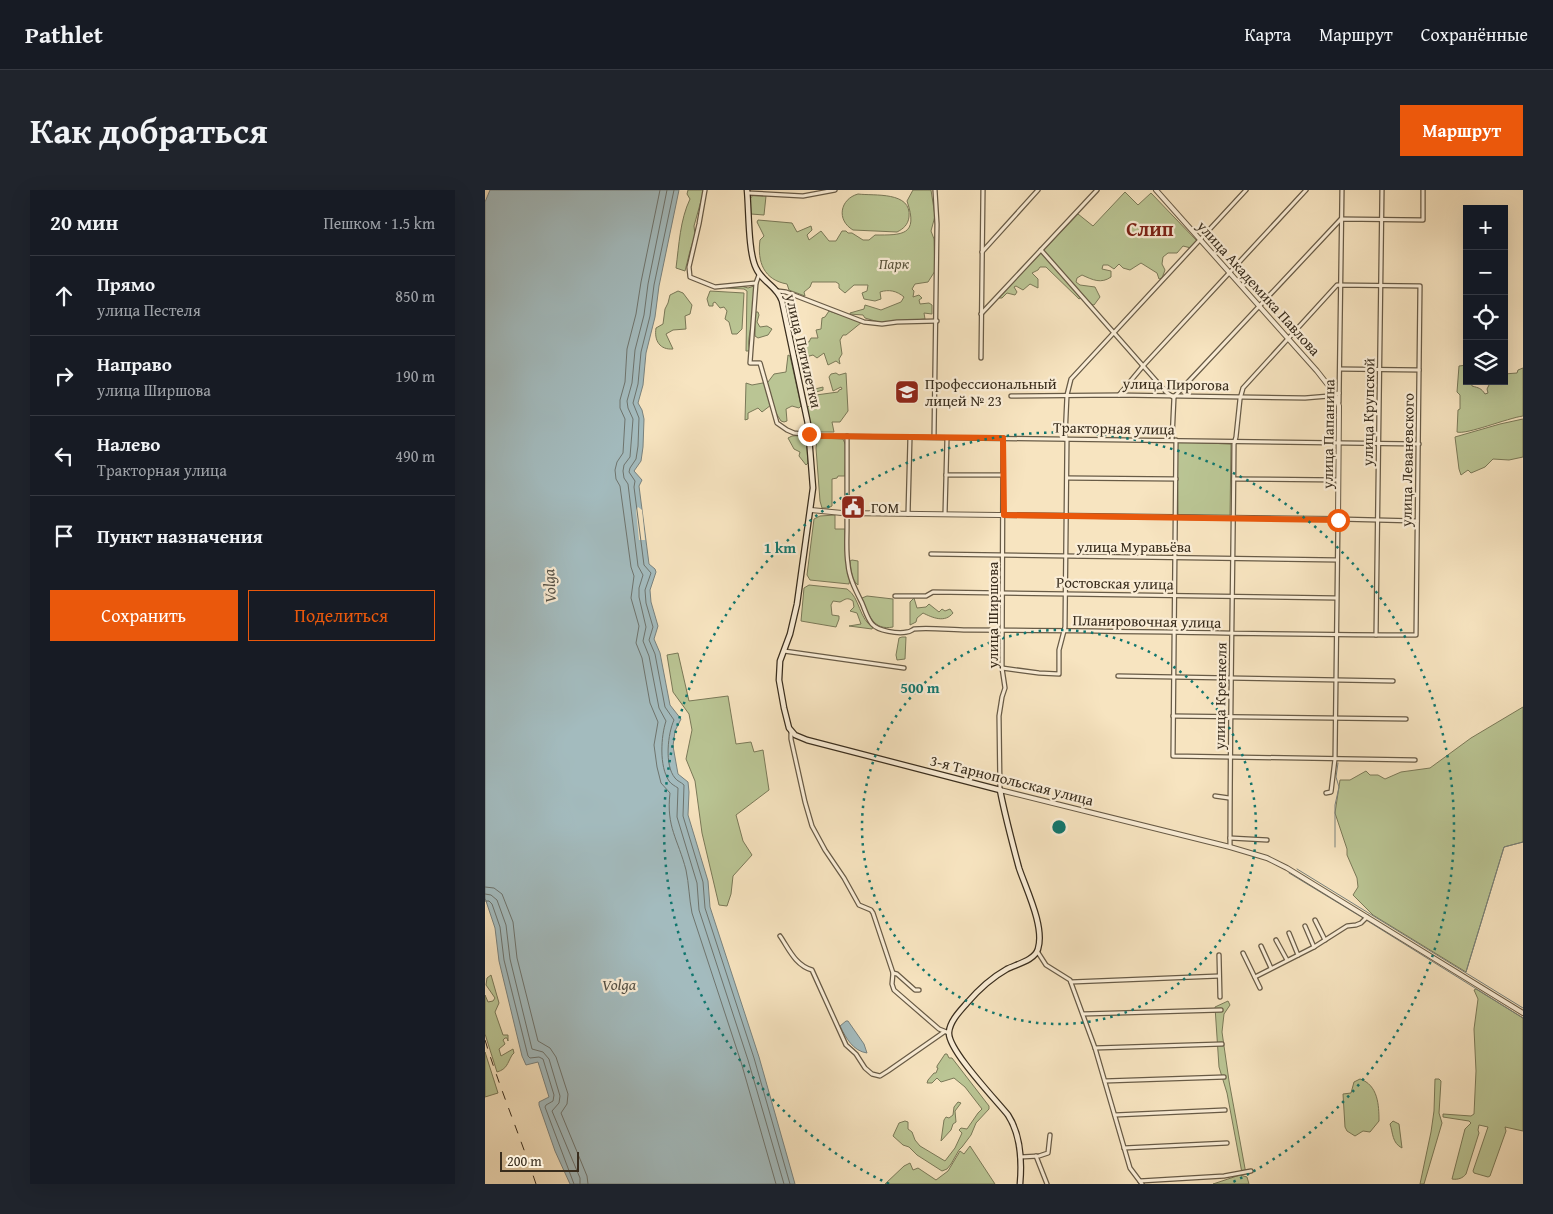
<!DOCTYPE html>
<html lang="ru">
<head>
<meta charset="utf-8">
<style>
  body { margin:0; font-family:"Gentium Book Plus",serif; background:#20242c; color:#f1f3f6 }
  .controls { position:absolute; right:15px; top:15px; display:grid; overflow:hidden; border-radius:0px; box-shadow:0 5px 20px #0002 }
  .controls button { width:45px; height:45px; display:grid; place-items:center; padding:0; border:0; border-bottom:1px solid #363941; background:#171b24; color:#f1f3f6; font:25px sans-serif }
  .scale { position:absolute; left:15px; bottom:12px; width:79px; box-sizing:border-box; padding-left:5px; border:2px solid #392d1d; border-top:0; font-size:14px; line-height:18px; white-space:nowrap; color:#392d1d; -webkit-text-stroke:4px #faedd6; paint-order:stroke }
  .stop { position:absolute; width:15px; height:15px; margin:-11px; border:4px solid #ea580c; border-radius:50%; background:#fff }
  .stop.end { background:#ea580c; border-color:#fff; box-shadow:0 1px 5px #0008 }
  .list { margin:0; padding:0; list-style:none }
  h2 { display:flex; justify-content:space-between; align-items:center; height:65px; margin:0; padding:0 20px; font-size:21px }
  h2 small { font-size:16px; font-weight:400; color:#9ea1a6 }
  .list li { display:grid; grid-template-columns:32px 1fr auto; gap:15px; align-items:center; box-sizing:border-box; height:80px; padding:0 20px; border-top:1px solid #363941 }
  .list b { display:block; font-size:19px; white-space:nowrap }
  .list p { margin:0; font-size:16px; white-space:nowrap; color:#9ea1a6 }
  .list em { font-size:16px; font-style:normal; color:#9ea1a6 }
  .actions { display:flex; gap:10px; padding:15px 20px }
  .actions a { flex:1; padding:11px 0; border:1px solid #ea580c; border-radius:0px; text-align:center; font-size:18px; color:#ea580c }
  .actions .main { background:#ea580c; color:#fff }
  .icon { flex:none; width:28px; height:28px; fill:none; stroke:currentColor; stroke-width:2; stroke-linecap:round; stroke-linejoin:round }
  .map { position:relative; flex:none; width:1038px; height:994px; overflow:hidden; border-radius:0px }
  header { display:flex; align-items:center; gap:30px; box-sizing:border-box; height:70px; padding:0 25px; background:#171b24; border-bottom:1px solid #363941 }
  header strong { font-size:24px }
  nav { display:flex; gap:28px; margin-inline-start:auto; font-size:18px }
  .intro { display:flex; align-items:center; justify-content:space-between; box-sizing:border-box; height:120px; padding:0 30px }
  h1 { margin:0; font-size:35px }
  .button { padding:12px 22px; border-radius:0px; background:#ea580c; color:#fff; font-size:18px; font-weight:700 }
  main { display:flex; gap:30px; padding:0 30px }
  aside { flex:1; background:#171b24; border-radius:0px; box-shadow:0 5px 20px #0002 }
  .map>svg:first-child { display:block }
  .green { fill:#bac594; stroke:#7a7958 }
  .water { fill:#a3bbbe; stroke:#79827e }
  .pier { fill:#f7e4c0 }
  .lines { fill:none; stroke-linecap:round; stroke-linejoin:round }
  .shore { stroke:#6e746e; stroke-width:1 }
  .stream { stroke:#79827e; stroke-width:1 }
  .minor-casing { stroke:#685b46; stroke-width:5.5 }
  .tertiary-casing { stroke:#685b46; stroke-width:6 }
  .secondary-casing { stroke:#392d1d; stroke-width:7 }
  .minor { stroke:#faedd6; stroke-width:3 }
  .tertiary { stroke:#faedd6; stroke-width:4 }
  .secondary { stroke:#faedd6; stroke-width:4.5 }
  .rail { stroke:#392d1d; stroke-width:1; stroke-dasharray:9 9; stroke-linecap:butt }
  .route { stroke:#ea580c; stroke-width:6 }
  .ring { fill:none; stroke:#0f766e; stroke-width:2.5; stroke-dasharray:2.5 5 }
  .labels { text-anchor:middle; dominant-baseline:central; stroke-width:4.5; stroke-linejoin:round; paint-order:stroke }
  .park-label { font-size:15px; font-style:italic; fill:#59533b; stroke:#faedd6 }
  .street-label { font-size:15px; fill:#392d1d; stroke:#faedd6 }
  .poi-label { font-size:15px; fill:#392d1d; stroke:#faedd6; text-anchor:start }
  .water-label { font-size:16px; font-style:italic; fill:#545045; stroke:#faedd6 }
  .district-label { font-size:20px; font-weight:bold; fill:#7a1f14; stroke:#faedd6 }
  .centre { fill:#0f766e; stroke:#faedd6; stroke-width:2.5 }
  .ring-label { font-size:15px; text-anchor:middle; font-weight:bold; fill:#0f766e; stroke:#faedd6; stroke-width:4.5; stroke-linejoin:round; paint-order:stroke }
</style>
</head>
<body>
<header>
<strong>Pathlet</strong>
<nav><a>Карта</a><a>Маршрут</a><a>Сохранённые</a></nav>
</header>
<div class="intro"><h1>Как добраться</h1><a class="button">Маршрут</a></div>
<main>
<aside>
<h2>20 мин<small>Пешком · 1.5 km</small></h2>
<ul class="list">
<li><svg class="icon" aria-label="ahead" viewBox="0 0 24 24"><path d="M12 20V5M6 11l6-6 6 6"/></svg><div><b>Прямо</b><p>улица Пестеля</p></div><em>850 m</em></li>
<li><svg class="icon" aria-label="right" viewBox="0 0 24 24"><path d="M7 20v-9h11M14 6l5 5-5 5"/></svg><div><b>Направо</b><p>улица Ширшова</p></div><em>190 m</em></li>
<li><svg class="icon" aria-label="left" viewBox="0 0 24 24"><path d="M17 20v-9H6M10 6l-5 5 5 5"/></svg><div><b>Налево</b><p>Тракторная улица</p></div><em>490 m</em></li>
<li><svg class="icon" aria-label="arrive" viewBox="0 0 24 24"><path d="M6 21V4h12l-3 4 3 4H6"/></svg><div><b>Пункт назначения</b></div></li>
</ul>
<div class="actions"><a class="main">Сохранить</a><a>Поделиться</a></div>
</aside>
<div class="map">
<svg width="1038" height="994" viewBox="0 0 1038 994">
  <rect width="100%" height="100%" fill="#f7e4c0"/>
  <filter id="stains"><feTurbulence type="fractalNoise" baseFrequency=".004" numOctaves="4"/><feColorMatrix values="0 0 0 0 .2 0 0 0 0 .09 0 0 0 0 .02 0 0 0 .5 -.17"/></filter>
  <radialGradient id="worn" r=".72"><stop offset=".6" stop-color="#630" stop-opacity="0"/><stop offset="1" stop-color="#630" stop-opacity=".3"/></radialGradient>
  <g class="green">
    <path d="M203,0H219L209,36L210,45L205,61L200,81L191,78C194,55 195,30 205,9L202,4Z"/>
    <path d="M428,0H446L450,26L446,41L449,49L450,81L443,92L430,94L427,99L429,101L428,107L434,105L437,108L434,110L435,114L444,113L447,115V124L439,123L440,129L397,133L380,128L378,125L365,124V123L379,119L380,115L396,120L416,112L419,107C412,101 404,99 395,102L396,109L390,111L379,109L377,103L382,101L383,95H369L360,103L354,98V94L351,92H327L325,97L319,102L320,106L304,100L302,94C279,90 272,72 275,50L279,46L272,32L273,30L307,33L312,42L326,36L327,40L322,45L324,50L336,41L344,51H351L357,41H361L363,43H367L378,50H384L390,45C417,45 434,46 422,11Z"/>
    <path d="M640,2L653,15L666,3L712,51L706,58L698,56L692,63H683L678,67L677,74L680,80L677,88L674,89L672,83L656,73L645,80L638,78L634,74L629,79L623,75H618L617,79L626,81V87C616,94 608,90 597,85L592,88L591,92L595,95L610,97L615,107L609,115L605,114L597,107L594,109L561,77H555L553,80L547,83L553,89V98L545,94L538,100L531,96L529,97L532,102L530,105L522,103L517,108H513L593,24L608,36Z"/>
    <path d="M373,4C389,6 427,1 424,27C423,35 418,39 412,42L368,40C351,30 355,9 373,4Z"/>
    <path d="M268,5L281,6L279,25L266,24L265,9Z"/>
    <path d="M253,95L263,98L269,96C270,104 268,127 266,136C265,144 262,152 265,160L263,161H261L262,101L259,99L241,98Z"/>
    <path d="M193,101L198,103L207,115L205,124L200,126L201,139L188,140L181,144L188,159C175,160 169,151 171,138L178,134L180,119L183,113L185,105Z"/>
    <path d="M225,101L259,103L257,139L252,144H247L244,132L240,129L242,121L239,117L235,118L230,112L228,113V116H224L222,109Z"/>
    <path d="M344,121L377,132L361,145H358L355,150L357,164L354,169L355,174L351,171L343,175L339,163L332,168L328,165L317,168L310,152L314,149H321L322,152H324L326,148H333L331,140L336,139L337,128L340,127Z"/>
    <path d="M270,122H273L274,125L272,132L275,137L282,136L287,139L283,145L273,148L270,146Z"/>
    <path d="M303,165L305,166L316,216L314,218L307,216L301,219L302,231L299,232L296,231L286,215L277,222L273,218L263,223V229L260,230L261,193L267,195L283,192L289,184L301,182Z"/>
    <path d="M982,175V191H986L987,196C994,198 996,198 1000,204L1003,203L1002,199L1006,191H1019V184L1032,183L1033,180L1038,178V226C1023,228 981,245 972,242L973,220L975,219V205L972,202L974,176Z"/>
    <path d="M351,183L354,185L361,183L363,221L355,232H347L349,242H326L322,218L330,210L329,205L330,199L338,197V200L331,202V205L353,202L354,200L357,199L356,197L348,201L344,187L346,184Z"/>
    <path d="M1038,229V267L1024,270L1008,269L1000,277L986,283L983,280L976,285L974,279L970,247L1015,234Z"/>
    <path d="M321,245L323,273L321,275L314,266L315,262L309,259L303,248L307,246Z"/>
    <path d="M336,248L358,249L361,256L360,286H353L352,288L347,289V316L343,318H337L335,311L331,258L332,250Z"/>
    <path d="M694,252L746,254L745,326L693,325L692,254Z"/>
    <path d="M350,325V339H360V359L365,388L364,394L325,390L322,385L329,329L335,326Z"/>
    <path d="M367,370L373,371V395C366,390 366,379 365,371Z"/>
    <path d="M324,395L362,399C375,407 374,430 388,437L387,439L364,436L376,434L372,423L365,421L369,417L368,411C362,407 361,409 355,412L348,411L346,415L347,425L354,426V429L351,437L316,431L319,398Z"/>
    <path d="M382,406L408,409V437C388,441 383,424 377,408Z"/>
    <path d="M429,408L432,418L441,417L444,414L454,422L457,419L460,421L465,419L468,423C460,433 448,428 438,423L432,428L431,432L425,435V412Z"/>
    <path d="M417,447H421L420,469L412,470L411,465L414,448Z"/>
    <path d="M193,463L204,511L243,506L251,554L266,552L269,562L278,560L284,600L251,625L258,651L267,665L248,686L246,704L242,716L234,715L217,643L210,591L201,569L207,540L204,524L188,502L182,465Z"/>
    <path d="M1038,517V652L1019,657L981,782L888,725L868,705L873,697L872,688L862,665V659L850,623L855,590H865L881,581L885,585H893L900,589L916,582L945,578L986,548Z"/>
    <path d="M6,785L14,813L10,822L18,845H23V851L22,848H20L18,850L20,854L14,859L16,866L28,859L29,863L27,865C22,874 22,879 12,882L0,844V805L3,812L8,811L10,808L1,795L2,788Z"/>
    <path d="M991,799L1038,828V941L1020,937L1021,941L1005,986L1003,987L989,983L988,981L1003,937L994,935L993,940L994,943L981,984C978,988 973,990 967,989L980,939L986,933L984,931L958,927V924L986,926L989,924L991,881L989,839L993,809L989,800Z"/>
    <path d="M743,811L745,815L739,824L737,842L744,891L761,984L757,983L742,903L734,877L730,817Z"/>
    <path d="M0,862L13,903L0,907Z"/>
    <path d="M460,864H462L464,868H467L504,916V919L491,933L486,945L477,957L474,960L466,974L462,979L457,981L432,965L424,957L418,955L408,946L414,933L420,931L423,932V939L427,942L430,950L435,956L460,971L470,958L477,943L474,940L476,938L482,939L493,923L497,919L480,897L469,888L456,892L452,888L447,893H442L443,890L449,883H451L453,878H452V876Z"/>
    <path d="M875,889C893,895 894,915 894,931L885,942L878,941L870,946L862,941L860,937L858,904L866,903L869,892Z"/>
    <path d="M950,889H954L956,891L954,923L957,933L939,994H935L946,942L949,921Z"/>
    <path d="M473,912L476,913L470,921L471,932L468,934L466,940L456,951L459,930L461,927L464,928L468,925L469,917Z"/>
    <path d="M908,931L914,934L917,958C907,953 908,943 905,934Z"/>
    <path d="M485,956L510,994H400L419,976L425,973L428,980L433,978L451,990L463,981L475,961L479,964Z"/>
    <path d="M755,985L762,987L764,994H728Z"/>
  </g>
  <g class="water">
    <path d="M5,0H194L174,96L170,127L161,163L158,195L153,213L157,220L159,229L158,257L156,271L149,281L157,290L154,296L164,374L170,379L171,382L165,400L166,412L173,436L169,449L175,463L185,515L196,529L190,541L188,556L193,584L203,592L204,602L203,625L223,691L225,717L274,867L310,994H85L70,961L54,915V912L64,907L53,872L41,875L37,866L14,771L10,738L0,708V12Z"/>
    <path d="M361,831H363L379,854L382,863C368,861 361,848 355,836Z"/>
  </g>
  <path class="pier" d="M153,317L157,320L160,350H154L151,320Z"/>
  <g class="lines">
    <g class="shore">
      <path d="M175,0L156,92L151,124L142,159L140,192L135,210V218L140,229L138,263L132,272L130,280L131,289L135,296L146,377L149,386L146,408L154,436L151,453L157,468L165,513L173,532L169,555L172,577L176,593L185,603C181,637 193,649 201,680C204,694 204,708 207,723L256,872L291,994"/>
      <path d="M182,0L163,94L159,125L150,160L147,193L142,211L143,218L148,229L145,267L139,275L138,281L139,288L143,294L153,376L158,385L154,398V407L161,437L158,451L164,466L174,518L181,531C176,546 174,576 184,591C186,594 190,596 193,598L192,627L212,693L214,720L263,870L299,994"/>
      <path d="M189,0L169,95L165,126L156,162L153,194L148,213L154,228L153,256L151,269L145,278L144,282L150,291L149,297L159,375L166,383L160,400L161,413L168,437L164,450L170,464L180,517L189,530C183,543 179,575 190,588C192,591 196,592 199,595L198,626L218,692L220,718L269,868L305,994"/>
      <path d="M0,697L9,698L17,704L28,732L32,768L53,851L65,858L71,867L83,904L82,914L76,923L102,986L103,994"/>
      <path d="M0,704L6,705L12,710L21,735L25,769L47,859L58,862L64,869L75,906L74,913L67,921L95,988V994"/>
      <path d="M0,711H4L7,714L15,737L19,770L43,866L45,868L54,867L58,869L69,905L68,911L61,915L60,917L89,994"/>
    </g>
    <g class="stream">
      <path d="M850,657V615L854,597L851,587L853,573"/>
      <path d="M812,679L1038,818"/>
      <path d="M804,683L878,728"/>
      <path d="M881,730L1038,828"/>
      <path d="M981,782L1019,657L1038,652"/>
    </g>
    <defs>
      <g id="minor">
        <path d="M220,0L214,34L204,77L205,87L230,97L271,93L274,85"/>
        <path d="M263,3L318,6L350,0"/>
        <path d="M556,60L681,202L688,207"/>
        <path d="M497,62L553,0"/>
        <path d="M271,93L265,173H275L292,233L302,240L309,243L335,246L934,254"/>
        <path d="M293,101L301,102L379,132L397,134L412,132L452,131"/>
        <path d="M496,124L612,0"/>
        <path d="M496,168L498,0"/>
        <path d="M855,179L934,180"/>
        <path d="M634,205L658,176L821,0"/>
        <path d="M526,206L634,205L820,208L844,206L854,203"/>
        <path d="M689,207L856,29L938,30V0"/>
        <path d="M854,212L857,0"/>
        <path d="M362,246C362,276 362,307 362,337C362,349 361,362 363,374C364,388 371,401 377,413C380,420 382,428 387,434C393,441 413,444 422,442C425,442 427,440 429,439C443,437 467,440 482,440C632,440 781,445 931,445L935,96L852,95L758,198L755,209L751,247L749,254C748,389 745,523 745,657"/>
        <path d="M449,247L452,34L450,0"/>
        <path d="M580,249L582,205L586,189L761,0"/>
        <path d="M687,250L689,207"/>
        <path d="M691,250L688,566L930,570"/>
        <path d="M461,285H518"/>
        <path d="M583,288L691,289"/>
        <path d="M749,289L853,290"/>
        <path d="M423,324L425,247"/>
        <path d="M460,324L462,248"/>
        <path d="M446,364L852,370"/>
        <path d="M410,406H441L448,402L851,408"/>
        <path d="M891,445L897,0"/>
        <path d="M299,461L419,478"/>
        <path d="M517,478L554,483L574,484V460L580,437L582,249"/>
        <path d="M633,486L908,491"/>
        <path d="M688,526L921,529"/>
        <path d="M306,541V549L320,612L327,636L340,660L359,688L374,715L386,720L388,723L408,783L407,794L409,800L454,839L464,843"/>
        <path d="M515,600L514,526L517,507L520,498L517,478L518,248"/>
        <path d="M841,603L846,602L850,569L853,329L932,331"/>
        <path d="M730,606L744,608"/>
        <path d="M745,648L782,650"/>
        <path d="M830,730L840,750"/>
        <path d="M820,736L829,757"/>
        <path d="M804,743L813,765"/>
        <path d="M295,746C304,759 310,775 327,780L361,855L371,864L380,878L387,884L395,886L403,881L459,842"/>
        <path d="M791,750L802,770"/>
        <path d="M776,756L786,778"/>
        <path d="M552,761L561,775L585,790L610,858L645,978L657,994"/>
        <path d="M758,763L775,798"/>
        <path d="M734,765L735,807"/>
        <path d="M408,783L412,784L430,800H434"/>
        <path d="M770,787L829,757L862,736L871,735L876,733L882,727"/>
        <path d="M586,792L734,786"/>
        <path d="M598,824L736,820"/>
        <path d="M610,858L737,854"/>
        <path d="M620,891L739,887"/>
        <path d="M630,925L740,920"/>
        <path d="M639,958L742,953"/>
        <path d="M551,966L562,994"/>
        <path d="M535,967L554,966L563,963L565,945"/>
        <path d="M655,991L739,986L766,981"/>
      </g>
      <g id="tertiary">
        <path d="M326,320L357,323L853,329L854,216L850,204L832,181L671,0"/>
        <path d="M515,600L745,657L782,668L802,678L1038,823"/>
      </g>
      <path id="secondary" d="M262,0C264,20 263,62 271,78C277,92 292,96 297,111L323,234L328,298L312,414L305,444L295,471L294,490L299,518L304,538L310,545L322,550L515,600C520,626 527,652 534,678C541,699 560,737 553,759C550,770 532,774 522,779C506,788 494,799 482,813C475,821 465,831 464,842C462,859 511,910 523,925C536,945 537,971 535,994"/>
    </defs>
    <use href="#minor" class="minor-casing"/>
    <use href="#tertiary" class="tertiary-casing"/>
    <use href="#secondary" class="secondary-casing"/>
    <use href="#minor" class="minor"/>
    <use href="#tertiary" class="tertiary"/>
    <use href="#secondary" class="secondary"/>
    <path class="rail" d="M0,850C15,899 35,946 51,994"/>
  </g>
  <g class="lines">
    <path class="route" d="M324,244L335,246L518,248L519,325L853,330"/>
  </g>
  <g class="ring">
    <circle cx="574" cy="637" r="197"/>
    <path d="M404 994A395 395 0 1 1 744 994"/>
  </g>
  <defs>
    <symbol id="university-square" viewBox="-11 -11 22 22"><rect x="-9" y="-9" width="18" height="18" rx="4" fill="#8f2418" stroke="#faedd6"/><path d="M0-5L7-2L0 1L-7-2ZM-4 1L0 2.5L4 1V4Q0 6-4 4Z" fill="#fff"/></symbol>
    <symbol id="civic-square" viewBox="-11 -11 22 22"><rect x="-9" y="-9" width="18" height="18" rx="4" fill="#8f2418" stroke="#faedd6"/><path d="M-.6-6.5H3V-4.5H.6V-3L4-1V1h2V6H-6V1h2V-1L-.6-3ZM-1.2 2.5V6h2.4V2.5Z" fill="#fff"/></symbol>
  </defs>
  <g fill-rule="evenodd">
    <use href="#university-square" x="408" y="188" width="28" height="28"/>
    <use href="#civic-square" x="354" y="303" width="28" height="28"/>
  </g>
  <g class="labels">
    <g class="park-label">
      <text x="409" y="73">Парк</text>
    </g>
    <g class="street-label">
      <text transform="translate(774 98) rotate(48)">улица Академика Павлова</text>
      <text transform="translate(319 161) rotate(77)">улица Пятилетки</text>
      <text transform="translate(691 194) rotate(1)">улица Пирогова</text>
      <text transform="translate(883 222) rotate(-89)">улица Крупской</text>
      <text transform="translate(629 238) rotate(1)">Тракторная улица</text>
      <text transform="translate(843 244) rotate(-89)">улица Папанина</text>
      <text transform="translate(922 270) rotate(-89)">улица Леваневского</text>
      <text x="649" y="356">улица Муравьёва</text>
      <text transform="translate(630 393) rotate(1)">Ростовская улица</text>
      <text transform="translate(507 425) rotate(-90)">улица Ширшова</text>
      <text transform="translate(662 431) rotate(1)">Планировочная улица</text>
      <text transform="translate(735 506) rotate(-89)">улица Кренкеля</text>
      <text transform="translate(527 590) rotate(14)">3-я Тарнопольская улица</text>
    </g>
    <g class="poi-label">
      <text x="440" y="193">Профессиональный<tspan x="440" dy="17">лицей № 23</tspan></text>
      <text x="386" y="317">ГОМ</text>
    </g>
    <g class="water-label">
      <text transform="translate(64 396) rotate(-93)">Volga</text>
      <text x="134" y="794">Volga</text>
    </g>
    <g class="district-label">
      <text x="665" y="38">Слип</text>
    </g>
  </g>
  <circle cx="574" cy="637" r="8" class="centre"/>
  <g class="ring-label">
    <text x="295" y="363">1 km</text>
    <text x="435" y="503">500 m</text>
  </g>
  <rect width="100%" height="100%" filter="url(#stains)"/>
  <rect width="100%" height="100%" fill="url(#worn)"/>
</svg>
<div class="controls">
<button>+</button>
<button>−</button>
<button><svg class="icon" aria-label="locate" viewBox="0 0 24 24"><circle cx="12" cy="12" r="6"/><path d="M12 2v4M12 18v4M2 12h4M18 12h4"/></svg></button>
<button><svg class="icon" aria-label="layers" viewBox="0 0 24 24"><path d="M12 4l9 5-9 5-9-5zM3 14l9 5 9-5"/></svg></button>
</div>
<div class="scale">200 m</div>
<div class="stop" style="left:853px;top:330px"></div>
<div class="stop end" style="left:324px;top:244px"></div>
</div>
</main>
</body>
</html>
